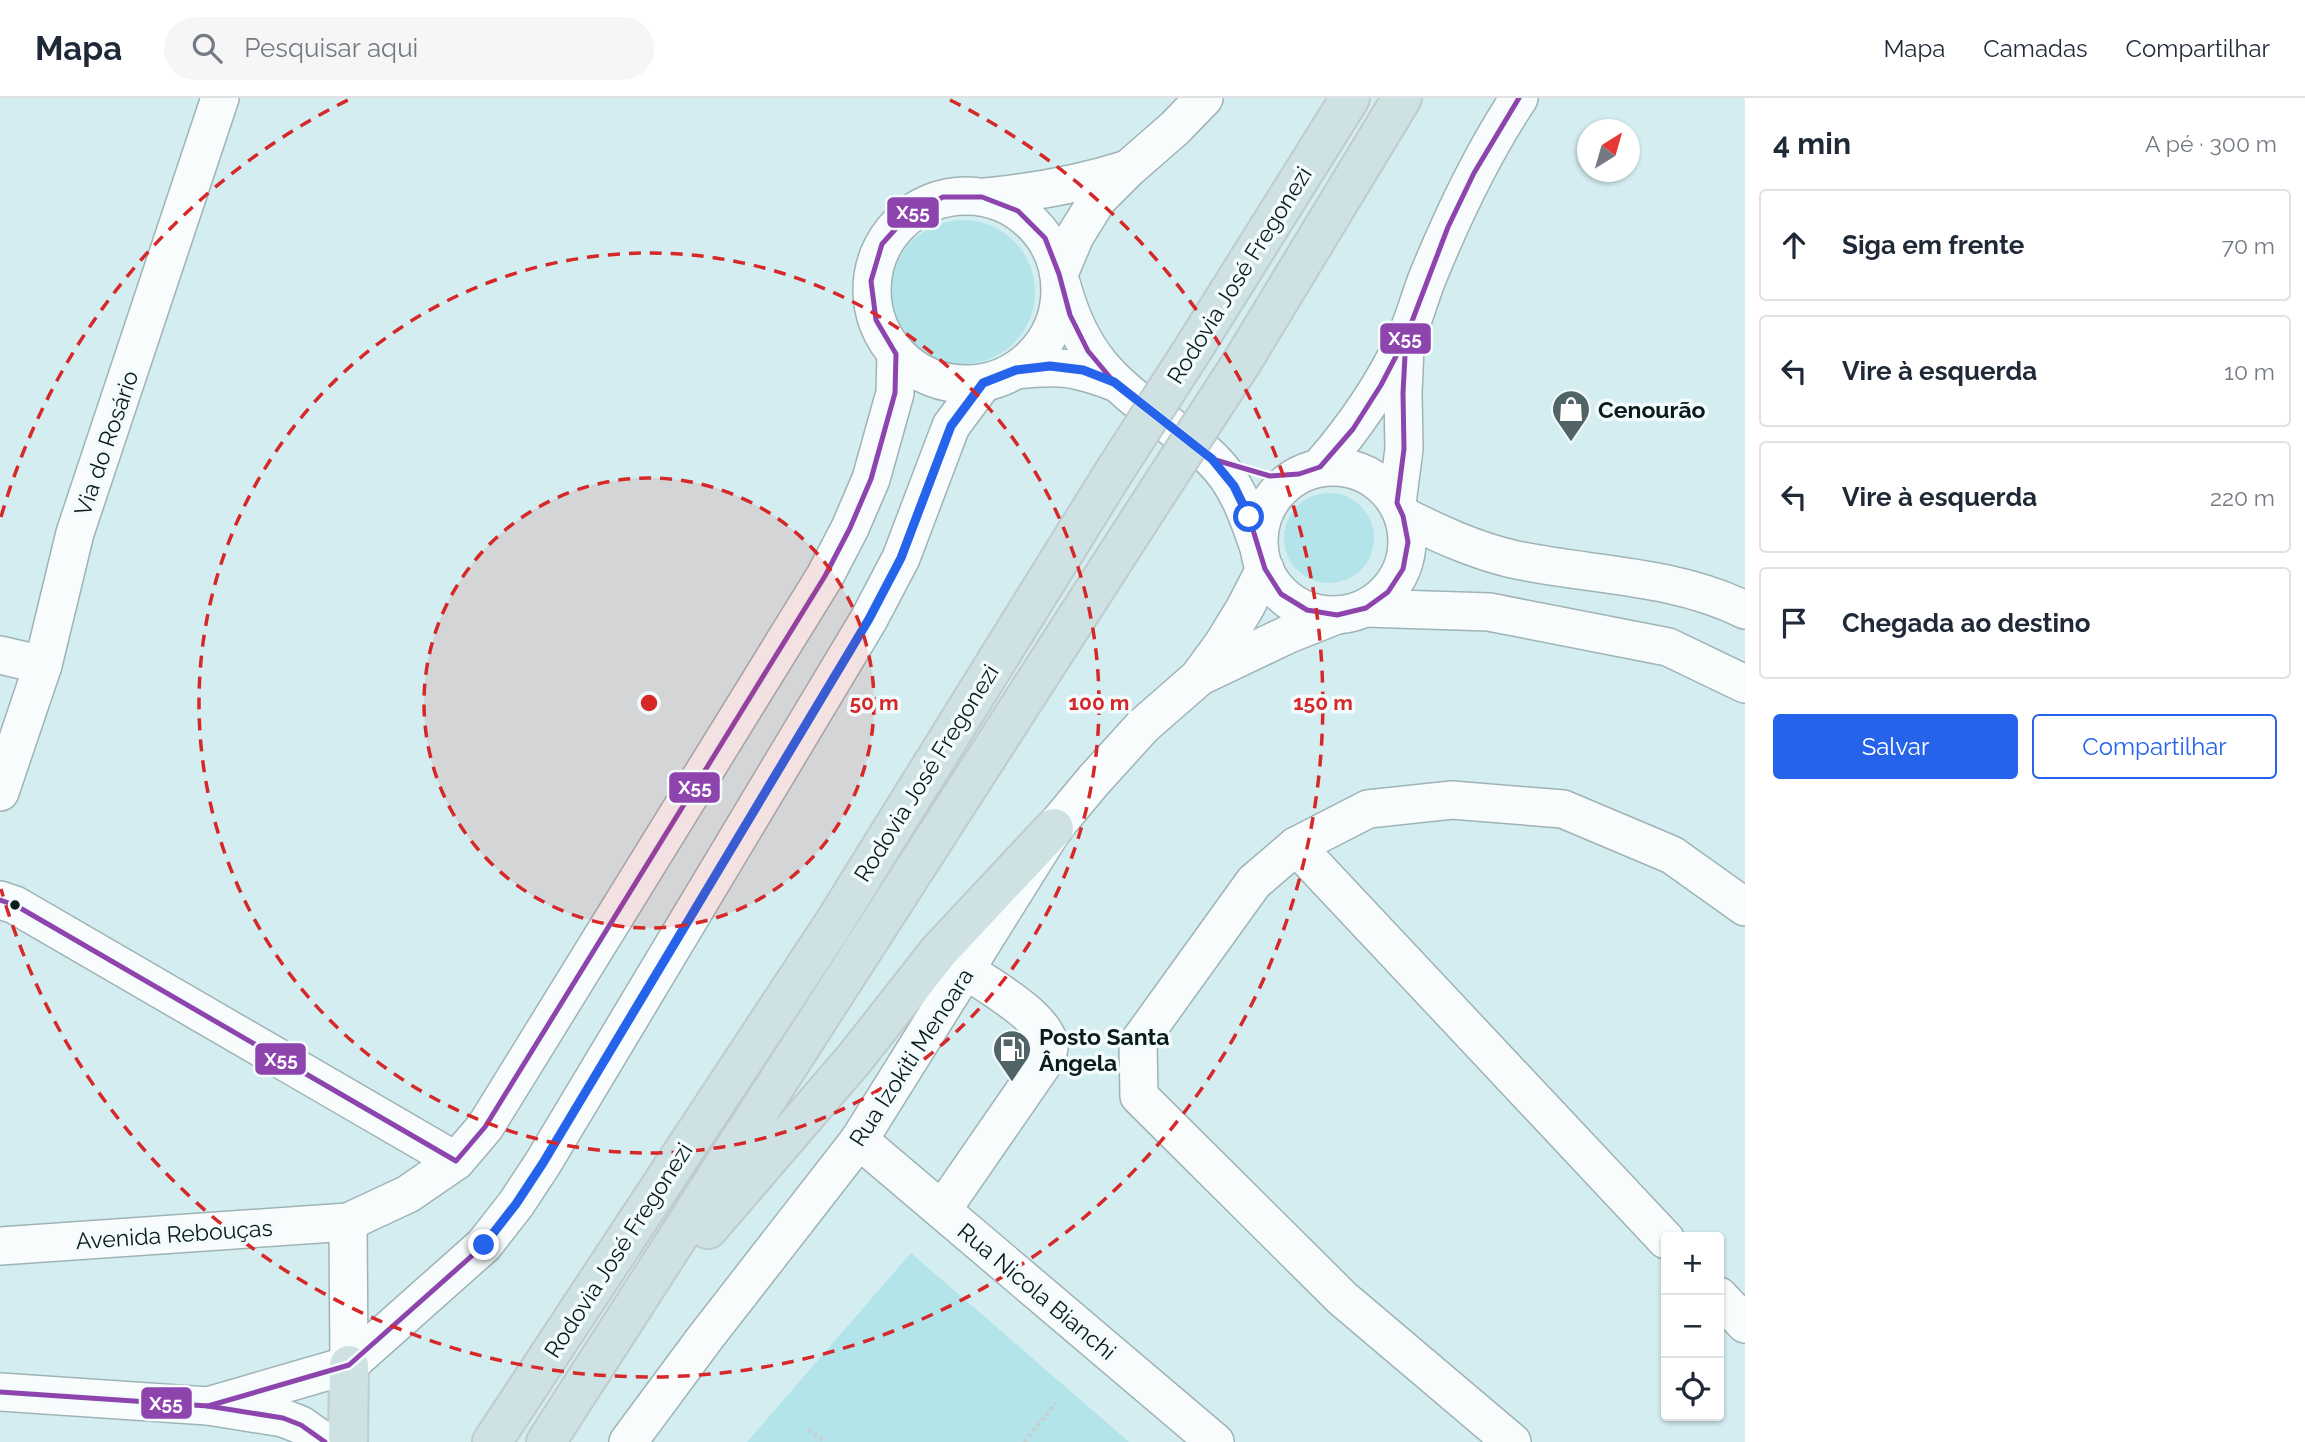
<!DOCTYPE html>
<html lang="pt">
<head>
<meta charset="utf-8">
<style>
  body { margin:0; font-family:Raleway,sans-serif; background:#f6f6f7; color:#1f2937 }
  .controls { position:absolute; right:21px; bottom:21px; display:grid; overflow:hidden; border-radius:7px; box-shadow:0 2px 5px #0004 }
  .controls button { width:63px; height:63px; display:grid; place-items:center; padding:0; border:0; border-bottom:2px solid #e0e1e3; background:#fff; color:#1f2937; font:35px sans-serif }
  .compass { position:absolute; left:1577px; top:21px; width:63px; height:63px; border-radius:50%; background:#fff; box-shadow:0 2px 5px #0004; rotate:37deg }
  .stop { position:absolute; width:21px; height:21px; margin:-16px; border:5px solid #2563eb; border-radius:50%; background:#fff }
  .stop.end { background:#2563eb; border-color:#fff; box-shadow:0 2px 7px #0008 }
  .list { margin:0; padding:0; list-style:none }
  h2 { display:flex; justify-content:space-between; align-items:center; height:91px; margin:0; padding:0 28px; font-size:30px }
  h2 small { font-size:23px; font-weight:400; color:#747a83 }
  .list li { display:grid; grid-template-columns:46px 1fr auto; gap:21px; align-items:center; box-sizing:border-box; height:112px; margin:0 14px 14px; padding:0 14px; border:2px solid #e0e1e3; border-radius:7px }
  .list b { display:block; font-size:26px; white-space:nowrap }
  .list em { font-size:23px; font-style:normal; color:#747a83 }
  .actions { display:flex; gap:14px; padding:21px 28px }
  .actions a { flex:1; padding:16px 0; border:2px solid #2563eb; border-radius:7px; text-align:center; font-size:24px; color:#2563eb }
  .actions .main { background:#2563eb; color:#fff }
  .icon { flex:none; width:38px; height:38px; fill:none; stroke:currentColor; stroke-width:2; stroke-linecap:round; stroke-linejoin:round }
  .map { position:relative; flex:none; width:1745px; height:1344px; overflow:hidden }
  header { display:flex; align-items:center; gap:42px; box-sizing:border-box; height:98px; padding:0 35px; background:#fff; border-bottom:2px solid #e0e1e3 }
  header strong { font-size:33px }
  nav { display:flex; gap:38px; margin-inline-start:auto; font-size:24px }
  .search { width:490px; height:63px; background:#f6f6f7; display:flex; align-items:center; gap:18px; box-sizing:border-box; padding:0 24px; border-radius:38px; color:#747a83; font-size:26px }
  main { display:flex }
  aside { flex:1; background:#fff }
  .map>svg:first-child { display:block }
  .green { fill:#b2e4ea }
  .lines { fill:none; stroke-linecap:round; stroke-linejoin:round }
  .minor-casing { stroke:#9fb3b5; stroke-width:40 }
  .highway-casing { stroke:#bfcbcc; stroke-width:42 }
  .path { stroke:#c9d0d1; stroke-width:4.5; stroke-dasharray:3.5 3.5; stroke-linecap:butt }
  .minor { stroke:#f9fcfd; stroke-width:37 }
  .highway { stroke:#cee2e4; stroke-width:38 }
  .highway-bridge-casing { stroke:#bfcbcc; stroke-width:42; stroke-linecap:butt }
  .highway-bridge { stroke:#cee2e4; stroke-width:38 }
  .bus-1-casing { stroke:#f3fbfd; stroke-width:10 }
  .bus-1 { stroke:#8e44ad; stroke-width:5 }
  .route { stroke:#2563eb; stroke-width:9 }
  .ring { fill:none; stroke:#d62828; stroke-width:3.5; stroke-dasharray:12 9 }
  .bus-dot { fill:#091b1d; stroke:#f3fbfd; stroke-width:2.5 }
  .labels { text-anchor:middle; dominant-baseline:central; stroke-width:7; stroke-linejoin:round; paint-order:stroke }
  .street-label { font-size:23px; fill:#091b1d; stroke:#f3fbfd }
  .poi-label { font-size:23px; font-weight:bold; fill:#091b1d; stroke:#f3fbfd; text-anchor:start }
  .centre { fill:#d62828; stroke:#f3fbfd; stroke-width:3.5 }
  .ring-label { font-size:21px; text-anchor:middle; font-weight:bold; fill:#d62828; stroke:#f3fbfd; stroke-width:7; stroke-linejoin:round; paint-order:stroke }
  .line-badge { stroke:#f3fbfd; stroke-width:2.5 }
  .badge-label { font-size:19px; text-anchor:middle; font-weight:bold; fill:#fff }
</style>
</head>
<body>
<header>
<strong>Mapa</strong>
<div class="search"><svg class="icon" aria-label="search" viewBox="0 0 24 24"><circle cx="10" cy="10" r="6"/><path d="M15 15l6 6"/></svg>Pesquisar aqui</div>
<nav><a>Mapa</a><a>Camadas</a><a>Compartilhar</a></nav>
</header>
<main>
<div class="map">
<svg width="1745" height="1344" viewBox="0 0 1745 1344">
  <rect width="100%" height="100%" fill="#d4edf0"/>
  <g class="green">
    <circle cx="963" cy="194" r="72"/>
    <circle cx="1329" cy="440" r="45"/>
    <path d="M911,1155L1129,1344H747Z"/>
  </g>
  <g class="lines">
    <defs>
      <g id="minor">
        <circle cx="966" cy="192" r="94"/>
        <path d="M986,99C1035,94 1077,87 1124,72"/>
        <path d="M1059,176L1075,138L1098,101L1128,71L1175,30L1204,0"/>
        <path d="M1062,188C1083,264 1115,285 1174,331C1186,341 1201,350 1212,361C1237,385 1248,418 1259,450"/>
        <path d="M1016,272C1058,267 1074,269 1114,284"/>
        <path d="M1320,369C1354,330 1383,288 1405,241C1415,220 1420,197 1429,176C1454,115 1482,56 1519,0"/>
        <circle cx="1333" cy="443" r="74"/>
        <path d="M1397,405L1404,351L1403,295L1405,249"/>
        <path d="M1403,418C1440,436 1471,451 1512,461C1590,478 1672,476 1745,512"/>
        <path d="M1366,510L1489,514L1668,549L1745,586"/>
        <path d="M0,557L43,567"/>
        <path d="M1205,576L1289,536L1337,517"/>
        <path d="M0,694L43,567L75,435L220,0"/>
        <path d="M1296,748L1666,1142"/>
        <path d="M0,802L15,807L456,1063"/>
        <path d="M859,1042L1215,1344"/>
        <path d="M942,1112L1047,960C1048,954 1050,949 1049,944C1040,916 990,889 966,872"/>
        <path d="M348,1124L349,1267"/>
        <path d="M0,1148L348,1124L408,1096L456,1063L485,1029L825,478L850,430L871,381L895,295L896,256"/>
        <path d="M1719,1198L1745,1226"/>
        <path d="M0,1294L208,1308L283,1320L301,1327L325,1344"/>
        <path d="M208,1308L349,1267L484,1147L516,1106L543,1065L869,521L901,460L951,328L983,285"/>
        <path d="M628,1344L705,1240L859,1042L1054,730L1094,682L1143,628L1198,580L1223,546L1245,510L1265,471"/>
        <path d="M1512,1344L1342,1200L1139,998L1138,945L1254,784L1296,748L1368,711L1452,702L1563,711L1672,757L1745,809"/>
      </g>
      <g id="highway">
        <path d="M1195,248L1350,0"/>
        <path d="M1242,264L1402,0"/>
        <path d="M708,1131L855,960L939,853L1054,730"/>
        <path d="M348,1344L349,1267"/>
        <path d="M492,1344L834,825L1114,374"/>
        <path d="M546,1344L1155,398"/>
      </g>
    </defs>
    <use href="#minor" class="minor-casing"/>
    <use href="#highway" class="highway-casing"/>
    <g class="path">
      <path d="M809,1331L824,1344"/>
      <path d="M1024,1344L1056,1305"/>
    </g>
    <use href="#minor" class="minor"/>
    <use href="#highway" class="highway"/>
    <defs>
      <g id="highway-bridge">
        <path d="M1114,374L1195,248"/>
        <path d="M1155,398L1242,264"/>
      </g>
    </defs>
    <use href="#highway-bridge" class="highway-bridge-casing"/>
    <use href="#highway-bridge" class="highway-bridge"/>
    <defs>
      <g id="bus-1">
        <path d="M1212,361L1270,378L1299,376L1320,369L1353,331L1381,287L1406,239L1448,129L1474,75L1519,0"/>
        <path d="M908,442L951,328L983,285L1016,272L1050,268L1083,272L1114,284"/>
        <path d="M0,802L15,807L456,1063L485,1029L825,478L850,430L871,381L895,295L896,256L876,222L871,183L882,146L908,117L943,99H982L1018,113L1045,140L1059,176L1070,217L1088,253L1114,284L1212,361L1234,388L1249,419L1265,471L1281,496L1307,512L1337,517L1366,510L1388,494L1403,471L1408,444L1403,418L1397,405L1404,351L1403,295L1406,239"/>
        <path d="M0,1294L208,1308L283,1320L301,1327L325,1344"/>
        <path d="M208,1308L349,1267L484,1147L516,1106L543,1065L811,617"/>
      </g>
    </defs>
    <use href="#bus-1" class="bus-1-casing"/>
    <use href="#bus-1" class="bus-1"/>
  </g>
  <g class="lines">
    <path class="route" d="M484,1147L516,1106L543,1065L869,521L901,460L951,328L983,285L1016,272L1050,268L1083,272L1114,284L1212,361L1234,388L1249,419"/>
  </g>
  <circle cx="649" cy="605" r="225" fill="#d62828" fill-opacity=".12"/>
  <g class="ring">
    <circle cx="649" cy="605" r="225"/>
    <circle cx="649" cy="605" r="450"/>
    <path d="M1 419A674 674 0 0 1 348 2M950 2A674 674 0 1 1 1 791"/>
  </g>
  <defs>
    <symbol id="shop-pin" viewBox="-11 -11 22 30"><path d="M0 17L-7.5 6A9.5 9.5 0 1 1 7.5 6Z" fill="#506467" stroke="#f3fbfd"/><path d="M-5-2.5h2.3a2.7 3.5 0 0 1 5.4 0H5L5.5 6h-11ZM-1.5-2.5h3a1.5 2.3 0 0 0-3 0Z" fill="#fff"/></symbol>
    <symbol id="fuel-pin" viewBox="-11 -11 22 30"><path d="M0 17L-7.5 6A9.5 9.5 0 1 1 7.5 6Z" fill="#506467" stroke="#f3fbfd"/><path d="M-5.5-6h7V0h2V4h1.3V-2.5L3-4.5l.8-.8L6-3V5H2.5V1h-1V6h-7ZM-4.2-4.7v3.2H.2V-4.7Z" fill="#fff"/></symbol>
  </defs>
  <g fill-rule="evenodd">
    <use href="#shop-pin" x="1549" y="289" width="44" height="60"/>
    <use href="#fuel-pin" x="990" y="929" width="44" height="60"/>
  </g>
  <circle class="bus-dot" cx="15" cy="807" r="6"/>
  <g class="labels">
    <g class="street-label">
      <text transform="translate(1239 177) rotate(-58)">Rodovia José Fregonezi</text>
      <text transform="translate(106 345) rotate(-71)">Via do Rosário</text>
      <text transform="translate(926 675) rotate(-58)">Rodovia José Fregonezi</text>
      <text transform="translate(911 959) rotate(-57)">Rua Izokiti Menoara</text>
      <text transform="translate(174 1136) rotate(-4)">Avenida Rebouças</text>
      <text transform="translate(618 1152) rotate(-57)">Rodovia José Fregonezi</text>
      <text transform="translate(1037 1193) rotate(40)">Rua Nicola Bianchi</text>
    </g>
    <g class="poi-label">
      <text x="1598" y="311">Cenourão</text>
      <text x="1039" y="938">Posto Santa<tspan x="1039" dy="26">Ângela</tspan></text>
    </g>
  </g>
  <circle cx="649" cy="605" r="10" class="centre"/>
  <g class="ring-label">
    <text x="874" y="612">50 m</text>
    <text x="1099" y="612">100 m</text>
    <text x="1323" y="612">150 m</text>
  </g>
  <g class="line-badge">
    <rect x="886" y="98" width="54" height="33" rx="7" fill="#8e44ad"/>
    <rect x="1379" y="224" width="53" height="33" rx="7" fill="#8e44ad"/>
    <rect x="668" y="673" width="53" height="33" rx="7" fill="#8e44ad"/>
    <rect x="254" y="944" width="53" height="34" rx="7" fill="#8e44ad"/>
    <rect x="140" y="1288" width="53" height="34" rx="7" fill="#8e44ad"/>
  </g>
  <g class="badge-label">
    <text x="913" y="121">X55</text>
    <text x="1405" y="247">X55</text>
    <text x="695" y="696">X55</text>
    <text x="281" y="968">X55</text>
    <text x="166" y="1312">X55</text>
  </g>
</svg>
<div class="controls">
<button>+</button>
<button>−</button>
<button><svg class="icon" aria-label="locate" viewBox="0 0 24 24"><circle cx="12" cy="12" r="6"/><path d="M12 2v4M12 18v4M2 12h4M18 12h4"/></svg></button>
</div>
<svg class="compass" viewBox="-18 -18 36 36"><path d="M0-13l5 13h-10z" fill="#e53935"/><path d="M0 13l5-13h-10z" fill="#747a83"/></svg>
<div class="stop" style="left:1249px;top:419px"></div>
<div class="stop end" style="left:484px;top:1147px"></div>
</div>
<aside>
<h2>4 min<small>A pé · 300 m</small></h2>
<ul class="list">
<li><svg class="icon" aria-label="ahead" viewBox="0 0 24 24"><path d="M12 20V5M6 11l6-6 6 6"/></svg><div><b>Siga em frente</b></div><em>70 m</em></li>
<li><svg class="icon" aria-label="left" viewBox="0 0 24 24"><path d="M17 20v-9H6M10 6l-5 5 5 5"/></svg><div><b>Vire à esquerda</b></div><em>10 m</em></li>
<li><svg class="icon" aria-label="left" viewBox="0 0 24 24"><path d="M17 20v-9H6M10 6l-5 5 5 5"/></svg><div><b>Vire à esquerda</b></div><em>220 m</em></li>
<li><svg class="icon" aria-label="arrive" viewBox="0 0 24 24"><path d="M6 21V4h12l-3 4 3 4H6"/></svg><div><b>Chegada ao destino</b></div></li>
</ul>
<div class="actions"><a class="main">Salvar</a><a>Compartilhar</a></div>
</aside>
</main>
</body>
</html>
